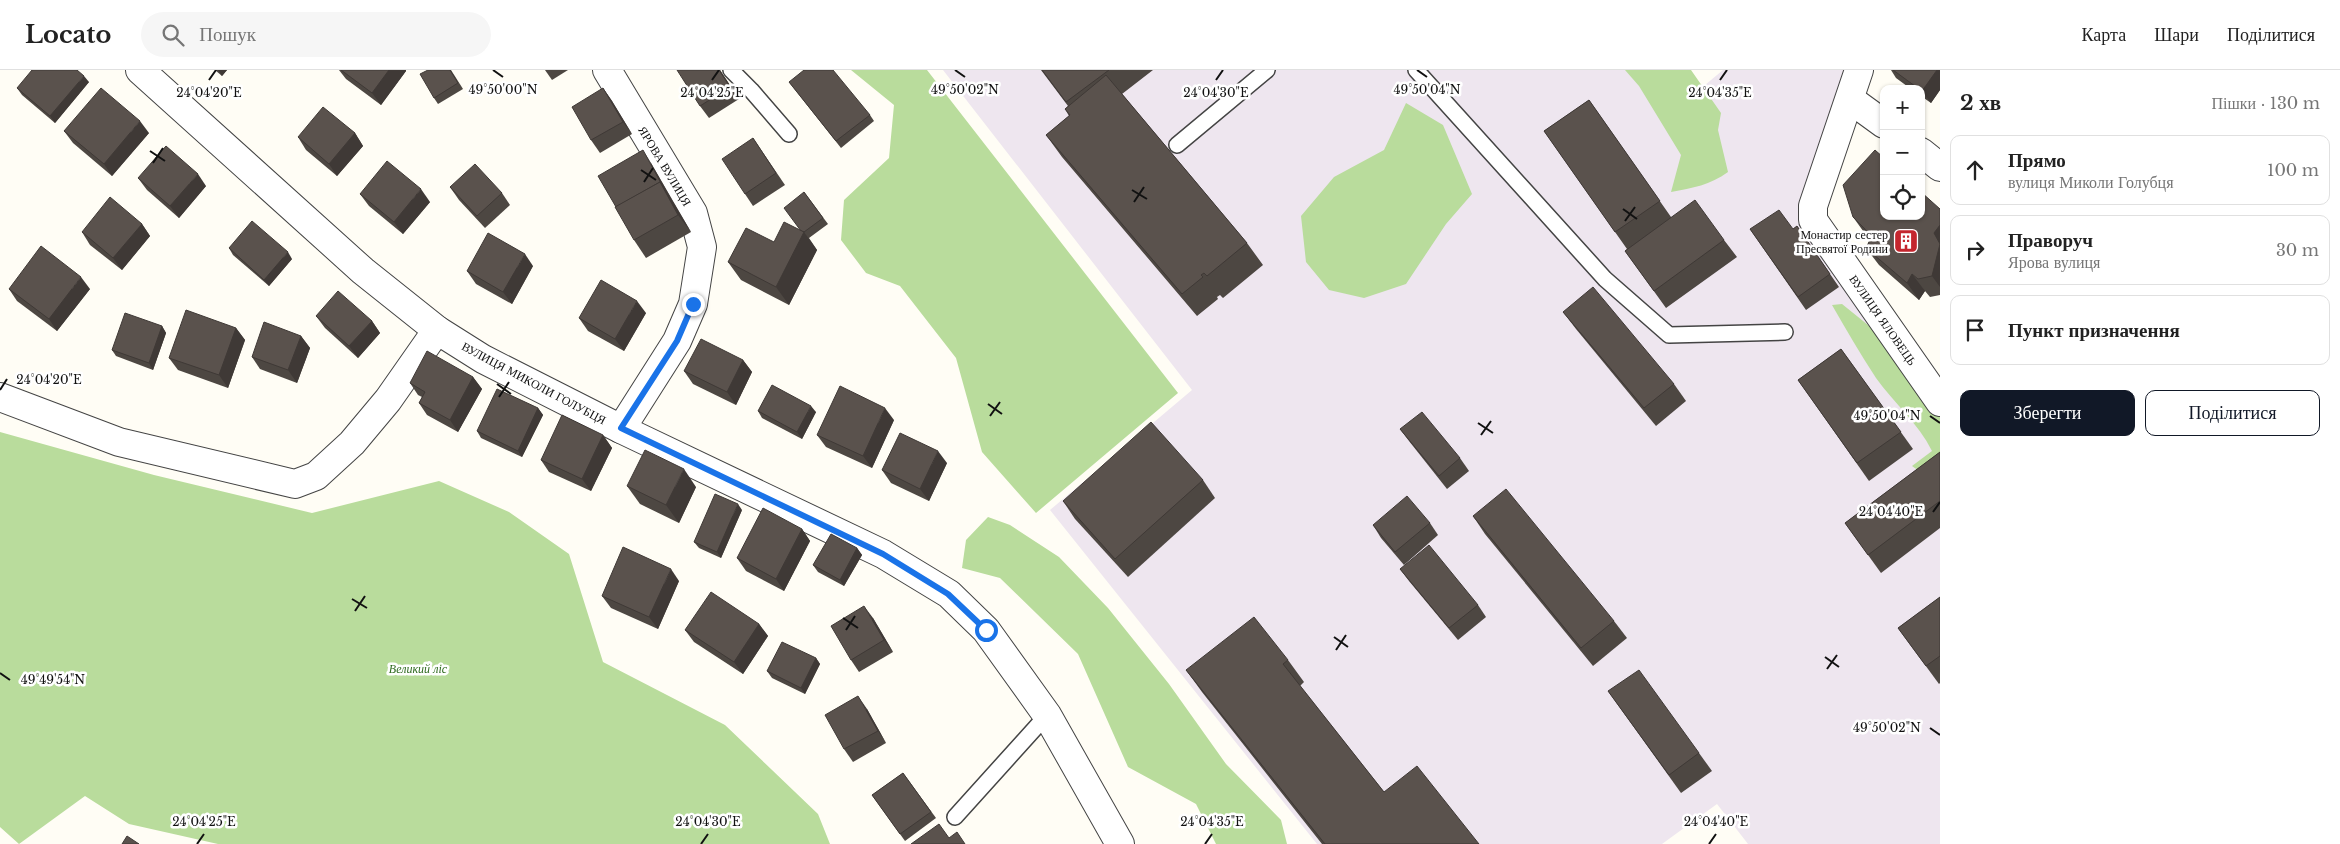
<!DOCTYPE html>
<html lang="uk">
<head>
<meta charset="utf-8">
<style>
  body { margin:0; font-family:"Libre Baskerville",serif; background:#f6f6f6; color:#222 }
  .controls { position:absolute; right:15px; top:15px; display:grid; overflow:hidden; border-radius:10px; box-shadow:0 1px 4px #0004 }
  .controls button { width:45px; height:45px; display:grid; place-items:center; padding:0; border:0; border-bottom:1px solid #e0e0e0; background:#fff; color:#222; font:25px sans-serif }
  .stop { position:absolute; width:15px; height:15px; margin:-11px; border:4px solid #1a73e8; border-radius:50%; background:#fff }
  .stop.end { background:#1a73e8; border-color:#fff; box-shadow:0 1px 5px #0008 }
  .list { margin:0; padding:0; list-style:none }
  h2 { display:flex; justify-content:space-between; align-items:center; height:65px; margin:0; padding:0 20px; font-size:21px }
  h2 small { font-size:16px; font-weight:400; color:#767676 }
  .list li { display:grid; grid-template-columns:32px 1fr auto; gap:15px; align-items:center; box-sizing:border-box; height:70px; margin:0 10px 10px; padding:0 10px; border:1px solid #e0e0e0; border-radius:10px }
  .list b { display:block; font-size:19px; white-space:nowrap }
  .list p { margin:0; font-size:16px; white-space:nowrap; color:#767676 }
  .list em { font-size:16px; font-style:normal; color:#767676 }
  .actions { display:flex; gap:10px; padding:15px 20px }
  .actions a { flex:1; padding:11px 0; border:1px solid #111827; border-radius:10px; text-align:center; font-size:18px; color:#111827 }
  .actions .main { background:#111827; color:#fff }
  .icon { flex:none; width:28px; height:28px; fill:none; stroke:currentColor; stroke-width:2; stroke-linecap:round; stroke-linejoin:round }
  .map { position:relative; flex:none; width:1940px; height:774px; overflow:hidden }
  header { display:flex; align-items:center; gap:30px; box-sizing:border-box; height:70px; padding:0 25px; background:#fff; border-bottom:1px solid #e0e0e0 }
  header strong { font-size:24px }
  nav { display:flex; gap:28px; margin-inline-start:auto; font-size:18px }
  .search { width:350px; height:45px; background:#f6f6f6; display:flex; align-items:center; gap:12px; box-sizing:border-box; padding:0 18px; border-radius:28px; color:#767676; font-size:19px }
  main { display:flex }
  aside { flex:1; background:#fff }
  .map>svg:first-child { display:block }
  .industrial { fill:#eee6ef }
  .forest { fill:#b9dc9c }
  .lines { fill:none; stroke-linecap:round; stroke-linejoin:round }
  .lane-casing { stroke:#444; stroke-width:18 }
  .street-casing { stroke:#444; stroke-width:30 }
  .lane { stroke:#fff; stroke-width:15 }
  .street { stroke:#fff; stroke-width:28 }
  .wall { fill:#4d4742 }
  .shaded-wall { fill:#3f3936 }
  .building { fill:#5a524d; stroke:#3f3936 }
  .route { stroke:#1a73e8; stroke-width:6 }
  .ticks { fill:none; stroke:#111; stroke-width:2 }
  .labels { text-anchor:middle; dominant-baseline:central; stroke-width:5; stroke-linejoin:round; paint-order:stroke }
  .street-label { font-size:12px; fill:#111; stroke:#fff }
  .poi-label { font-size:12px; fill:#111; stroke:#fff; text-anchor:end }
  .park-label { font-size:12px; font-style:italic; fill:#2f6b1f; stroke:#fff }
  .ticks-label { font-size:12px; text-anchor:middle; fill:#111; stroke:#fff; stroke-width:5; stroke-linejoin:round; paint-order:stroke }
</style>
</head>
<body>
<header>
<strong>Locato</strong>
<div class="search"><svg class="icon" aria-label="search" viewBox="0 0 24 24"><circle cx="10" cy="10" r="6"/><path d="M15 15l6 6"/></svg>Пошук</div>
<nav><a>Карта</a><a>Шари</a><a>Поділитися</a></nav>
</header>
<main>
<div class="map">
<svg width="1940" height="774" viewBox="0 0 1940 774">
  <rect width="100%" height="100%" fill="#fffdf5"/>
  <path class="industrial" d="M943,0H1671L1693,25L1723,0H1844L1799,146L1940,357V774H1748L1717,734L1662,774H1317L1050,440L1192,320Z"/>
  <g class="forest">
    <path d="M851,0H927L1178,323L1036,443L982,382L956,288L900,216L866,203L841,170L844,130L889,88L894,35Z"/>
    <path d="M1625,0H1691L1721,43L1718,60L1728,102C1710,115 1693,118 1671,122L1681,85L1639,16Z"/>
    <path d="M1406,33L1443,55L1472,124L1446,154L1406,214L1364,228L1329,220L1306,192L1301,146L1334,107L1384,80Z"/>
    <path d="M1842,234L1868,255L1940,333V386H1935L1919,401L1912,396L1932,381C1918,353 1894,333 1876,308C1860,284 1846,259 1832,235Z"/>
    <path d="M0,362L154,405L312,443L439,411L509,442L569,484L603,592L725,655L818,744L830,774H218L129,754L85,726L19,774L0,757Z"/>
    <path d="M988,447L1010,455L1059,487L1108,538L1169,614L1226,694L1281,750L1287,774H1216L1196,734L1128,697L1078,584L1000,508L962,498L966,470Z"/>
  </g>
  <g class="lines">
    <defs>
      <g id="lane">
        <path d="M731,0L751,20L789,64"/>
        <path d="M1416,0L1605,209L1669,265L1785,262"/>
        <path d="M1177,75L1267,0"/>
        <path d="M955,747L1047,645"/>
      </g>
      <g id="street">
        <path d="M140,0L363,201L437,260L483,289L621,359L883,484L949,524L986,560L1047,645L1120,774"/>
        <path d="M607,0L693,143L702,177L693,234L677,271L621,359"/>
        <path d="M1859,0L1813,136V150L1940,332"/>
        <path d="M1851,30L1884,54"/>
        <path d="M1921,82L1940,97"/>
        <path d="M0,327L119,372L295,414L316,406L352,373L388,330L437,260"/>
      </g>
    </defs>
    <use href="#lane" class="lane-casing"/>
    <use href="#street" class="street-casing"/>
    <use href="#lane" class="lane"/>
    <use href="#street" class="street"/>
  </g>
  <g class="wall">
    <path d="M215,0H227L222,6Z"/>
    <path d="M339,0H406V1L381,35L346,9Z"/>
    <path d="M428,0H451L463,19L438,34L434,28Z"/>
    <path d="M545,0H568L552,10Z"/>
    <path d="M720,0L739,29L709,48L700,36Z"/>
    <path d="M1041,0H1153L1122,24L1247,173L1263,195L1223,228L1220,225L1217,227L1218,229L1197,246L1062,87L1046,65L1069,46L1065,39L1068,36Z"/>
    <path d="M1891,0H1940V20L1931,33L1921,26V19H1911L1896,8Z"/>
    <path d="M89,12L55,53L22,25L17,18Z"/>
    <path d="M789,12L870,45L874,51L841,78Z"/>
    <path d="M603,18L612,31L632,64L600,83L591,70Z"/>
    <path d="M1589,30L1671,147L1724,170L1737,187L1666,238L1625,181L1627,179L1544,61Z"/>
    <path d="M64,61L149,63L112,106L73,73Z"/>
    <path d="M355,63L363,76L337,106L306,80L298,67Z"/>
    <path d="M753,68L785,115L753,136L745,124Z"/>
    <path d="M651,93L691,162L646,188L634,170Z"/>
    <path d="M138,108L206,116L179,148L147,120Z"/>
    <path d="M450,117L502,123L510,135L485,158L459,130Z"/>
    <path d="M804,122L828,154L809,168L817,180L789,235L741,210L728,192L801,161Z"/>
    <path d="M360,124L430,132L403,164L369,136Z"/>
    <path d="M1940,139V225L1930,227L1925,221L1919,230L1879,195L1866,178L1870,169L1866,165L1853,147Z"/>
    <path d="M142,154L150,166L122,200L90,175L82,162Z"/>
    <path d="M1797,156L1839,217L1806,240L1750,159H1793Z"/>
    <path d="M229,178L292,189L269,216L233,185Z"/>
    <path d="M533,196L512,234L476,214L467,201Z"/>
    <path d="M9,219H90L57,261L17,231Z"/>
    <path d="M1563,242L1674,314L1686,331L1656,356L1576,259Z"/>
    <path d="M646,243L624,281L588,261L579,248Z"/>
    <path d="M316,246L372,251L380,263L358,288L325,258Z"/>
    <path d="M162,256L166,263L153,300L116,286L112,280Z"/>
    <path d="M236,258L245,270L228,318L178,300L169,288Z"/>
    <path d="M301,266L310,278L297,313L260,299L252,287Z"/>
    <path d="M1841,279L1913,379L1869,411L1798,310Z"/>
    <path d="M743,290L752,302L736,335L693,314L684,301Z"/>
    <path d="M473,307L482,319L458,362L427,345L419,333L422,327L418,325L410,313Z"/>
    <path d="M538,338L543,345L522,387L481,368L477,361Z"/>
    <path d="M758,341L816,342L802,369L762,348Z"/>
    <path d="M894,350L872,398L826,377L817,365Z"/>
    <path d="M1400,359L1460,388L1469,401L1447,419L1409,371Z"/>
    <path d="M603,365L612,378L591,421L549,402L541,390Z"/>
    <path d="M1940,382V458L1881,503L1845,453Z"/>
    <path d="M947,393L929,431L891,413L882,400Z"/>
    <path d="M1203,410L1215,428L1128,507L1075,449L1063,431Z"/>
    <path d="M627,416L696,417L679,453L640,434Z"/>
    <path d="M742,440L721,488L699,478L694,472Z"/>
    <path d="M1473,446L1614,551L1627,568L1593,596L1485,464Z"/>
    <path d="M1430,453L1438,465L1404,495L1381,468L1373,455Z"/>
    <path d="M802,459L810,471L784,521L746,501L737,488Z"/>
    <path d="M857,478L862,485L844,516L818,502L813,495Z"/>
    <path d="M1400,499L1478,535L1486,547L1458,570L1409,511Z"/>
    <path d="M679,511L658,559L611,538L602,526Z"/>
    <path d="M1940,527V613L1939,614L1898,558Z"/>
    <path d="M873,548L893,582L859,602L851,590Z"/>
    <path d="M759,554L768,566L743,604L694,572L685,560Z"/>
    <path d="M816,588L820,594L805,624L772,608L767,601Z"/>
    <path d="M1288,590L1304,612L1300,616L1384,722L1479,774H1322L1202,622L1186,600Z"/>
    <path d="M1608,621L1699,683L1712,701L1681,723Z"/>
    <path d="M867,639L886,673L853,692L844,679Z"/>
    <path d="M903,703L936,748L905,771L872,725Z"/>
  </g>
  <g class="shaded-wall">
    <path d="M218,0H227L222,6Z"/>
    <path d="M389,0H406V1L381,35L372,23Z"/>
    <path d="M719,0H720L739,29L730,17Z"/>
    <path d="M1937,0H1940V20L1931,33L1922,21Z"/>
    <path d="M84,6L89,12L55,53L50,46Z"/>
    <path d="M603,18L612,31L632,64L623,52Z"/>
    <path d="M140,51L149,63L112,106L104,94Z"/>
    <path d="M355,63L363,76L337,106L329,94Z"/>
    <path d="M643,80L651,93L672,130L663,117Z"/>
    <path d="M198,104L206,116L179,148L170,136Z"/>
    <path d="M660,112L672,130L691,162L678,145Z"/>
    <path d="M421,119L430,132L403,164L394,152Z"/>
    <path d="M142,154L150,166L122,200L113,188Z"/>
    <path d="M1940,155V217L1932,206L1934,163Z"/>
    <path d="M804,162L817,180L789,235L776,217Z"/>
    <path d="M288,182L292,189L269,216L264,210Z"/>
    <path d="M525,184L533,196L512,234L503,222Z"/>
    <path d="M1912,204L1925,221L1919,230L1907,213Z"/>
    <path d="M81,207L90,219L57,261L49,249Z"/>
    <path d="M637,231L646,243L624,281L615,269Z"/>
    <path d="M372,251L380,263L358,288L349,276Z"/>
    <path d="M162,256L166,263L153,300L149,293Z"/>
    <path d="M236,258L245,270L228,318L219,305Z"/>
    <path d="M301,266L310,278L297,313L288,300Z"/>
    <path d="M743,290L752,302L736,335L727,322Z"/>
    <path d="M473,307L482,319L458,362L450,350Z"/>
    <path d="M811,336L816,342L802,369L797,362Z"/>
    <path d="M538,338L543,345L522,387L518,381Z"/>
    <path d="M885,338L894,350L872,398L863,386Z"/>
    <path d="M603,365L612,378L591,421L582,409Z"/>
    <path d="M938,381L947,393L929,431L920,419Z"/>
    <path d="M684,399L696,417L679,453L666,435Z"/>
    <path d="M738,434L742,440L721,488L717,482Z"/>
    <path d="M802,459L810,471L784,521L776,509Z"/>
    <path d="M857,478L862,485L844,516L840,510Z"/>
    <path d="M671,499L679,511L658,559L649,547Z"/>
    <path d="M864,536L873,548L893,582L884,570Z"/>
    <path d="M759,554L768,566L743,604L734,592Z"/>
    <path d="M816,588L820,594L805,624L801,618Z"/>
    <path d="M858,626L867,639L886,673L878,661Z"/>
  </g>
  <g class="building">
    <path d="M32,0H77L84,6L50,46L17,18Z"/>
    <path d="M341,0H389L372,23Z"/>
    <path d="M428,0H450L458,13L434,28L420,4Z"/>
    <path d="M677,0H719L730,17L700,36Z"/>
    <path d="M804,0H833L870,45L836,71L789,12Z"/>
    <path d="M1042,0H1109L1066,32Z"/>
    <path d="M1893,0H1937L1922,21L1921,19H1919Z"/>
    <path d="M1106,5L1247,173L1207,206L1204,203L1201,205L1203,207L1182,224L1046,65L1070,45L1065,39Z"/>
    <path d="M101,18L140,51L104,94L64,61Z"/>
    <path d="M603,18L623,52L591,70L572,37Z"/>
    <path d="M1589,30L1660,131L1615,162L1544,61Z"/>
    <path d="M323,37L355,63L329,94L298,67Z"/>
    <path d="M753,68L776,103L745,124L722,89Z"/>
    <path d="M166,76L198,104L170,136L138,108Z"/>
    <path d="M643,80L663,117L660,112L616,137L598,106Z"/>
    <path d="M1875,80L1884,88V146H1921V122L1940,139V155L1934,163L1940,174L1932,206L1918,209L1912,204L1907,213L1866,178L1870,170L1865,159L1853,147L1843,115Z"/>
    <path d="M387,91L421,119L394,152L360,124Z"/>
    <path d="M475,94L502,123L477,146L450,117Z"/>
    <path d="M660,112L678,145L634,170L615,137Z"/>
    <path d="M804,122L823,148L804,162L801,161L784,138Z"/>
    <path d="M110,127L142,154L113,188L82,162Z"/>
    <path d="M1695,130L1724,170L1654,221L1625,181Z"/>
    <path d="M1779,140L1793,159L1797,156L1830,204L1798,227L1750,159Z"/>
    <path d="M252,151L288,182L264,210L229,178Z"/>
    <path d="M784,152L804,162L776,217L728,192L746,158L774,172Z"/>
    <path d="M488,163L525,184L503,222L467,201Z"/>
    <path d="M41,176L81,207L49,249L9,219Z"/>
    <path d="M601,210L637,231L615,269L579,248Z"/>
    <path d="M1593,217L1674,314L1644,338L1563,242Z"/>
    <path d="M338,221L372,251L349,276L316,246Z"/>
    <path d="M186,240L236,258L219,305L169,288Z"/>
    <path d="M125,243L162,256L149,293L112,280Z"/>
    <path d="M264,252L301,266L288,300L252,287Z"/>
    <path d="M701,269L743,290L727,322L684,301Z"/>
    <path d="M1841,279L1901,362L1857,393L1798,310Z"/>
    <path d="M427,281L473,307L450,350L419,333L425,322L410,313Z"/>
    <path d="M772,315L811,336L797,362L758,341Z"/>
    <path d="M840,316L885,338L863,386L817,365Z"/>
    <path d="M497,319L538,338L518,381L477,361Z"/>
    <path d="M1422,342L1460,388L1439,406L1400,359Z"/>
    <path d="M562,345L603,365L582,409L541,390Z"/>
    <path d="M1151,352L1203,410L1115,489L1063,431Z"/>
    <path d="M900,363L938,381L920,419L882,400Z"/>
    <path d="M645,380L684,399L666,435L627,416Z"/>
    <path d="M1940,382V431L1868,485L1845,453Z"/>
    <path d="M1506,419L1614,551L1581,578L1473,446Z"/>
    <path d="M715,424L738,434L717,482L694,472Z"/>
    <path d="M1407,426L1430,453L1395,482L1373,455Z"/>
    <path d="M763,438L802,459L776,509L737,488Z"/>
    <path d="M831,464L857,478L840,510L813,495Z"/>
    <path d="M1429,475L1478,535L1449,558L1400,499Z"/>
    <path d="M623,477L671,499L649,547L602,526Z"/>
    <path d="M711,522L759,554L734,592L685,560Z"/>
    <path d="M1940,527V586L1926,596L1898,558Z"/>
    <path d="M864,536L884,570L851,590L831,556Z"/>
    <path d="M1254,547L1288,590L1283,594L1384,722L1417,696L1479,774H1325L1186,600Z"/>
    <path d="M782,572L816,588L801,618L767,601Z"/>
    <path d="M1639,600L1699,683L1669,705L1608,621Z"/>
    <path d="M858,626L878,661L844,679L825,645Z"/>
    <path d="M903,703L931,742L900,764L872,725Z"/>
    <path d="M939,754L949,768L957,762L965,774H911Z"/>
    <path d="M127,766L139,774H122Z"/>
  </g>
  <g class="lines">
    <path class="route" d="M693,234L677,271L621,358L883,484L948,524L986,560"/>
  </g>
  <path class="ticks" d="M493,0L503,7M955,0L965,7M1417,0L1427,7M209,10L216,0M712,10L719,0M1216,10L1223,0M1720,10L1727,0M150,81L165,91M153,93L163,78M641,100L656,110M644,112L653,98M1132,120L1147,129M1134,132L1144,117M1623,139L1637,149M1625,151L1635,137M497,314L511,324M0,320L7,309M499,327L509,312M988,334L1002,344M990,346L1000,332M1930,346L1940,353M1478,353L1493,363M1481,365L1491,351M1933,442L1940,432M352,529L367,538M355,541L365,526M843,548L858,558M846,560L855,546M1334,567L1348,577M1336,580L1346,565M1825,587L1839,597M1827,599L1837,585M0,603L10,610M1930,658L1940,665M197,774L204,764M701,774L708,764M1205,774L1212,764M1709,774L1716,764"/>
  <defs>
    <symbol id="building-square" viewBox="-11 -11 22 22"><rect x="-9" y="-9" width="18" height="18" rx="4" fill="#c4262e" stroke="#fff"/><path d="M-4-6H4V6H1V3H-1V6H-4ZM-2.5-4.3h1.7v1.8h-1.7ZM.8-4.3h1.7v1.8H.8ZM-2.5-1h1.7V.8h-1.7ZM.8-1h1.7V.8H.8Z" fill="#fff"/></symbol>
  </defs>
  <g fill-rule="evenodd">
    <use href="#building-square" x="1892" y="157" width="28" height="28"/>
  </g>
  <g class="labels">
    <g class="street-label">
      <text transform="translate(665 96) rotate(59)">ЯРОВА ВУЛИЦЯ</text>
      <text transform="translate(1883 250) rotate(55)">ВУЛИЦЯ ЯЛОВЕЦЬ</text>
      <text transform="translate(534 313) rotate(28)">ВУЛИЦЯ МИКОЛИ ГОЛУБЦЯ</text>
    </g>
    <g class="poi-label">
      <text x="1888" y="164">Монастир сестер<tspan x="1888" dy="14">Пресвятої Родини</tspan></text>
    </g>
    <g class="park-label">
      <text x="418" y="598">Великий ліс</text>
    </g>
  </g>
  <g class="ticks-label">
    <text x="503" y="24">49°50'00"N</text>
    <text x="965" y="24">49°50'02"N</text>
    <text x="1427" y="24">49°50'04"N</text>
    <text x="712" y="27">24°04'25"E</text>
    <text x="1216" y="27">24°04'30"E</text>
    <text x="1720" y="27">24°04'35"E</text>
    <text x="209" y="27">24°04'20"E</text>
    <text x="49" y="314">24°04'20"E</text>
    <text x="1887" y="350">49°50'04"N</text>
    <text x="1891" y="446">24°04'40"E</text>
    <text x="53" y="614">49°49'54"N</text>
    <text x="1887" y="662">49°50'02"N</text>
    <text x="204" y="756">24°04'25"E</text>
    <text x="708" y="756">24°04'30"E</text>
    <text x="1212" y="756">24°04'35"E</text>
    <text x="1716" y="756">24°04'40"E</text>
  </g>
</svg>
<div class="controls">
<button>+</button>
<button>−</button>
<button><svg class="icon" aria-label="locate" viewBox="0 0 24 24"><circle cx="12" cy="12" r="6"/><path d="M12 2v4M12 18v4M2 12h4M18 12h4"/></svg></button>
</div>
<div class="stop" style="left:986px;top:560px"></div>
<div class="stop end" style="left:693px;top:234px"></div>
</div>
<aside>
<h2>2 хв<small>Пішки · 130 m</small></h2>
<ul class="list">
<li><svg class="icon" aria-label="ahead" viewBox="0 0 24 24"><path d="M12 20V5M6 11l6-6 6 6"/></svg><div><b>Прямо</b><p>вулиця Миколи Голубця</p></div><em>100 m</em></li>
<li><svg class="icon" aria-label="right" viewBox="0 0 24 24"><path d="M7 20v-9h11M14 6l5 5-5 5"/></svg><div><b>Праворуч</b><p>Ярова вулиця</p></div><em>30 m</em></li>
<li><svg class="icon" aria-label="arrive" viewBox="0 0 24 24"><path d="M6 21V4h12l-3 4 3 4H6"/></svg><div><b>Пункт призначення</b></div></li>
</ul>
<div class="actions"><a class="main">Зберегти</a><a>Поділитися</a></div>
</aside>
</main>
</body>
</html>
